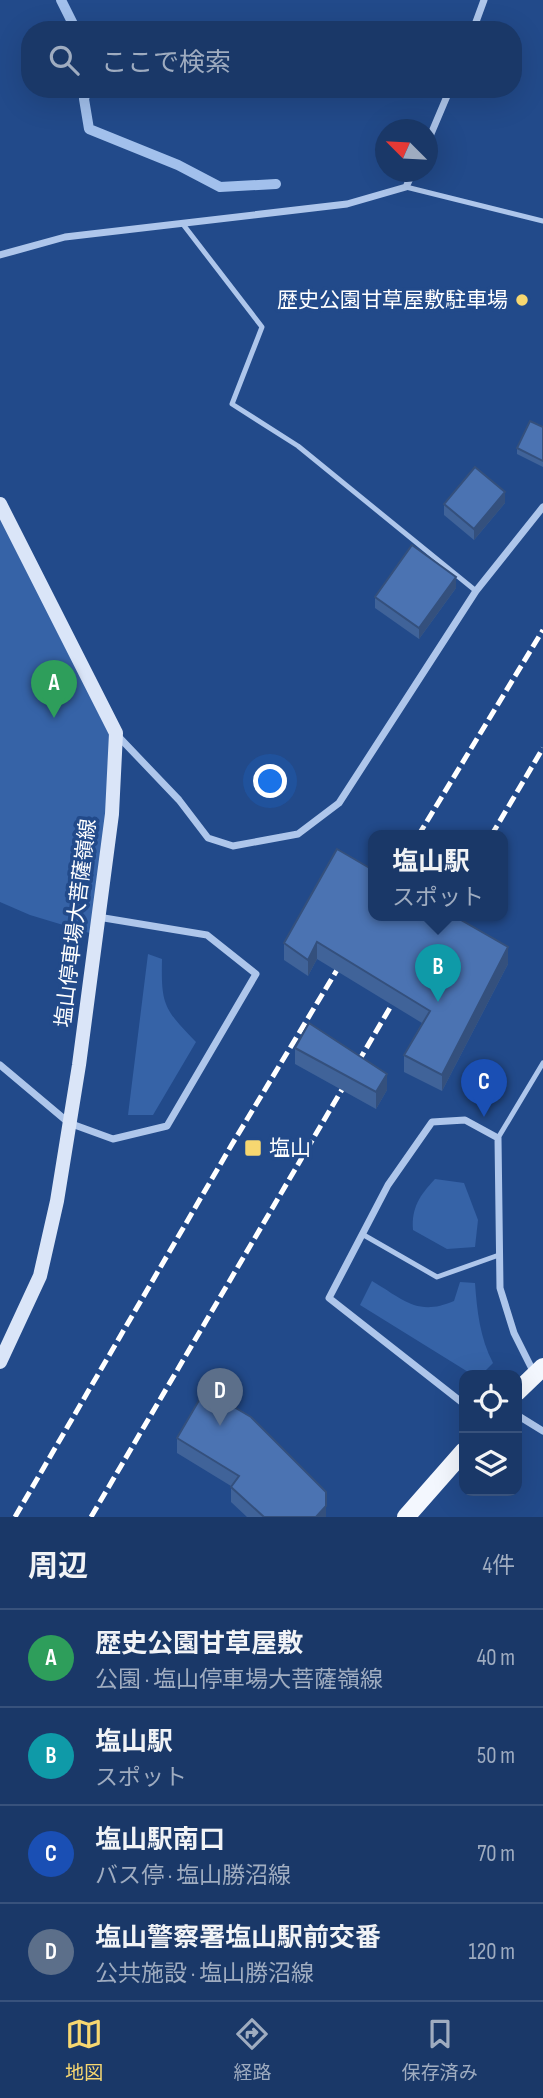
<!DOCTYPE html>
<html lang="ja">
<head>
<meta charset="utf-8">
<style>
  body { margin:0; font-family:"Sofia Sans Condensed","Noto Sans JP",sans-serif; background:#233f6e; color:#f1f3f6 }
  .controls { position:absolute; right:21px; bottom:21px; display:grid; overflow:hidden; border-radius:14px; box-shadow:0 7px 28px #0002 }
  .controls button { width:63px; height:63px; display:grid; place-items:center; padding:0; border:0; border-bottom:2px solid #38527c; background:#1a3868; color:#f1f3f6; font:35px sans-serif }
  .compass { position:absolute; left:375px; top:119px; width:63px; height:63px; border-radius:50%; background:#1a3868; box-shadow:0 7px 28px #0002; rotate:294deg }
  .you { position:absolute; left:271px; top:782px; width:24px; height:24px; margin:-18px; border:5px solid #fff; border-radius:50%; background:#1a73e8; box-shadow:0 0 0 10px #1a73e833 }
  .badge { display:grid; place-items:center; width:46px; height:46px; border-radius:50%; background:#f7d770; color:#fff; font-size:23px; font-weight:700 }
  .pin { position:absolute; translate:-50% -58px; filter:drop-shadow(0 2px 4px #0008) }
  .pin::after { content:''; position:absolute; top:37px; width:24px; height:21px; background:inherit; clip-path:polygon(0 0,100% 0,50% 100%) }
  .popup { position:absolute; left:368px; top:830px; width:140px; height:91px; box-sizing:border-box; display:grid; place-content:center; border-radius:14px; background:#1a3868; filter:drop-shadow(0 2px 5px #0005); font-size:23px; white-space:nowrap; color:#9facc0 }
  .popup b { font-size:26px; color:#f1f3f6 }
  .popup::after { content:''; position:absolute; left:50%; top:100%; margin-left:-14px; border:14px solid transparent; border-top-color:#1a3868 }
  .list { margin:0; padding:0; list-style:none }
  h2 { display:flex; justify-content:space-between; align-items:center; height:91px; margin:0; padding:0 28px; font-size:30px }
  h2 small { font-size:23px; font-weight:400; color:#9facc0 }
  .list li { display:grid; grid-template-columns:46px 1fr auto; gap:21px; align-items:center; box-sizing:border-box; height:98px; padding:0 28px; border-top:2px solid #38527c }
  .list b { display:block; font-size:26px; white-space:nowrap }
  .list p { margin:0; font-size:23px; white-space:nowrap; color:#9facc0 }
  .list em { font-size:23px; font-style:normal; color:#9facc0 }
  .icon { flex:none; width:38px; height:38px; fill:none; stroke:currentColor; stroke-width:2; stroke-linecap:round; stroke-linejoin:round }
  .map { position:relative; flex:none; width:543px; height:1517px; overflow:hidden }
  .search { position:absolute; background:#1a3868; box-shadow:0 7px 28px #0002; left:21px; right:21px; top:21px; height:77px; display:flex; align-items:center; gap:18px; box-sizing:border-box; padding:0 24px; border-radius:28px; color:#9facc0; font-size:26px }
  .sheet { height:483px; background:#1a3868 }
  nav { display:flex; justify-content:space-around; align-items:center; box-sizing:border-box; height:98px; border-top:2px solid #38527c; background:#1a3868; font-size:19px; color:#9facc0 }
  nav a { display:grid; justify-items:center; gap:4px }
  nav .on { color:#f7d770 }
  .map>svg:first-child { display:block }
  .green { fill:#3663a7 }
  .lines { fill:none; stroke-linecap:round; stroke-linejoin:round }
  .stream { stroke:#a2c0ec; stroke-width:10 }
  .lane { stroke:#aec6eb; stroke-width:5 }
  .street { stroke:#aec6eb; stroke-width:7 }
  .secondary { stroke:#dae5f8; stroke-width:14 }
  .primary { stroke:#f3f7fe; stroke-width:18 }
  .rail { stroke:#fff; stroke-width:5; stroke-dasharray:12 5; stroke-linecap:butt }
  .wall { fill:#406399 }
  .shaded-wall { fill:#34507d }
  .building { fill:#4b73b2; stroke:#34507d; stroke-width:2 }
  .poi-dot { fill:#f7d770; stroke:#224a8a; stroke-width:2.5 }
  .labels { text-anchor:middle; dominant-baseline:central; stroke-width:7; stroke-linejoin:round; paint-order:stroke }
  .poi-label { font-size:21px; fill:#fff; stroke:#224a8a; text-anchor:end }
  .street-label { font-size:21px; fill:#fff; stroke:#224a8a }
</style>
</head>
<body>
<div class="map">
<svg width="543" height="1517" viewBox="0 0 543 1517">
  <rect width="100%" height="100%" fill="#224a8a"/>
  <g class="green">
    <path d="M0,504L116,733L93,934L30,915L0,902Z"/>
    <path d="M148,954L162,959C161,1005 164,1009 196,1042L153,1115H128Z"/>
    <path d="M435,1179L464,1183L478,1220L475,1247L447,1249L413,1230C411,1208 420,1195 435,1179Z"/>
    <path d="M372,1281C403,1299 417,1317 454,1301L460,1282L475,1283C477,1311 480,1338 493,1363L481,1375H473L360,1305Z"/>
  </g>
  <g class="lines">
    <g class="stream">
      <path d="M61,0L76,30"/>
      <path d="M87,89L84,99L89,129L178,165L220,187L276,184"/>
    </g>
    <g class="lane">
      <path d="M406,187L543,221"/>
      <path d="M182,223L262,327L232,404L298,446L476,591"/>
      <path d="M498,1138L543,1063"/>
      <path d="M362,1234L437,1277L499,1255"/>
    </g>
    <g class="street">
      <path d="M473,30L484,0"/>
      <path d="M428,141L450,89"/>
      <path d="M0,255L65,237L347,204L406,187L413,172"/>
      <path d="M116,734L179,800L208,838L233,846L298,834L339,803L476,591L543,507"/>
      <path d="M0,1065L69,1123L113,1139L167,1126L256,974L207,935L98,917"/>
      <path d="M464,1404L329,1298L388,1185L432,1122L465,1120L498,1138L500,1288L514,1333L534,1373"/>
      <path d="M517,1415L543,1431"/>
    </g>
    <path class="secondary" d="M0,504L116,733L112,814L79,1065L57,1201L40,1276L0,1362"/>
    <g class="primary">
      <path d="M517,1392L543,1367"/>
      <path d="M406,1517L464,1451"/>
    </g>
    <g class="rail">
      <path d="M418,836L543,630"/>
      <path d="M491,836L543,748"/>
      <path d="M15,1517L231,1146L346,955"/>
      <path d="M91,1517L401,989"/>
    </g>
  </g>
  <g class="wall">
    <path d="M543,427V467L517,454V448Z"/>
    <path d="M505,503L474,540L444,515V504Z"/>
    <path d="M456,588L419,639L375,608V597Z"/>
    <path d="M337,849L508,964L442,1091L404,1072V1055L422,1023L317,959L308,976L284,960V943Z"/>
    <path d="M295,1048L387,1090L376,1109L295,1064Z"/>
    <path d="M177,1438L326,1517H247L231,1502V1486L177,1453Z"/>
  </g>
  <g class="shaded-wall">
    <path d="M505,492V503L474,540V529Z"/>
    <path d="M456,577V588L419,639V628Z"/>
    <path d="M317,942V959L308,976V960Z"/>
    <path d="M508,947V964L442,1091V1075Z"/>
    <path d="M387,1074V1090L376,1109V1092Z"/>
    <path d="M326,1506V1517H316Z"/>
  </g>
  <g class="building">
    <path d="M530,421L543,427V461L517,448Z"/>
    <path d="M475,467L505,492L474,529L444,504Z"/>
    <path d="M412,545L456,577L419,628L375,597Z"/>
    <path d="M337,849L373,870V916H454L508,947L442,1075L404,1055L430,1011L317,942L308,960L284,943Z"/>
    <path d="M309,1023L387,1074L376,1092L295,1048Z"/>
    <path d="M205,1390L251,1417L326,1492V1506L316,1517H264L231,1487L239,1476L177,1438Z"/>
  </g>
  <g class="poi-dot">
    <circle cx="522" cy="300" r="7"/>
    <rect x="244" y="1139" width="18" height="18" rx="3.5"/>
  </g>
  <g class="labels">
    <g class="poi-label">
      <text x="508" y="300">歴史公園甘草屋敷駐車場</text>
      <text x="269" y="1148" text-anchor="start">塩山</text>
    </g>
    <g class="street-label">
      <text transform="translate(76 923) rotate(-83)">塩山停車場大菩薩嶺線</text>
    </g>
  </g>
</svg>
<div class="controls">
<button><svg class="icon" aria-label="locate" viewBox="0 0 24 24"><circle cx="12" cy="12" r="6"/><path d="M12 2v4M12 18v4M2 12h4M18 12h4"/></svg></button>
<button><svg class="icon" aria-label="layers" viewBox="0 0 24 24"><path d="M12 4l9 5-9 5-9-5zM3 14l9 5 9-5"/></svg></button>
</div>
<svg class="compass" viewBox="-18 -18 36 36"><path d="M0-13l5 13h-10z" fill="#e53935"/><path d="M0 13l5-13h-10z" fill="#9facc0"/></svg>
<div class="you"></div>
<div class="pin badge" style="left:54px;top:718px;background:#2e9e5b">A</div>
<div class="pin badge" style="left:438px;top:1002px;background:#0f9aa8">B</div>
<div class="popup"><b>塩山駅</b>スポット</div>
<div class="pin badge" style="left:484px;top:1117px;background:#1a4fb4">C</div>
<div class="pin badge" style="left:220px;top:1426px;background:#5c6f8a">D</div>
<div class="search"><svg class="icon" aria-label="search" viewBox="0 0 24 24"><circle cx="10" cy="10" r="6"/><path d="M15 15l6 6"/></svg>ここで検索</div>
</div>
<section class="sheet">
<h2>周辺<small>4件</small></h2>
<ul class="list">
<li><span class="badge" style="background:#2e9e5b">A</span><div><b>歴史公園甘草屋敷</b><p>公園 · 塩山停車場大菩薩嶺線</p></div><em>40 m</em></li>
<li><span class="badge" style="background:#0f9aa8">B</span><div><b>塩山駅</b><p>スポット</p></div><em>50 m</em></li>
<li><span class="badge" style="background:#1a4fb4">C</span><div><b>塩山駅南口</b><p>バス停 · 塩山勝沼線</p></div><em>70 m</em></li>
<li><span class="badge" style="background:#5c6f8a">D</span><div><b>塩山警察署塩山駅前交番</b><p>公共施設 · 塩山勝沼線</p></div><em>120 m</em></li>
</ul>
</section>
<nav>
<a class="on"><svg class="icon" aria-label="map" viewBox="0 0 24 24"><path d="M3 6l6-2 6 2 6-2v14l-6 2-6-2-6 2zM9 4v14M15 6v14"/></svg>地図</a>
<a><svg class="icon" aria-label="directions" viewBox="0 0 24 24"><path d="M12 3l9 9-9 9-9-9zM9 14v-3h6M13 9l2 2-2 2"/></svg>経路</a>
<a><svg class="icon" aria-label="saved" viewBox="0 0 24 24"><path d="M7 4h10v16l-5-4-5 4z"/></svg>保存済み</a>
</nav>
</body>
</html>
